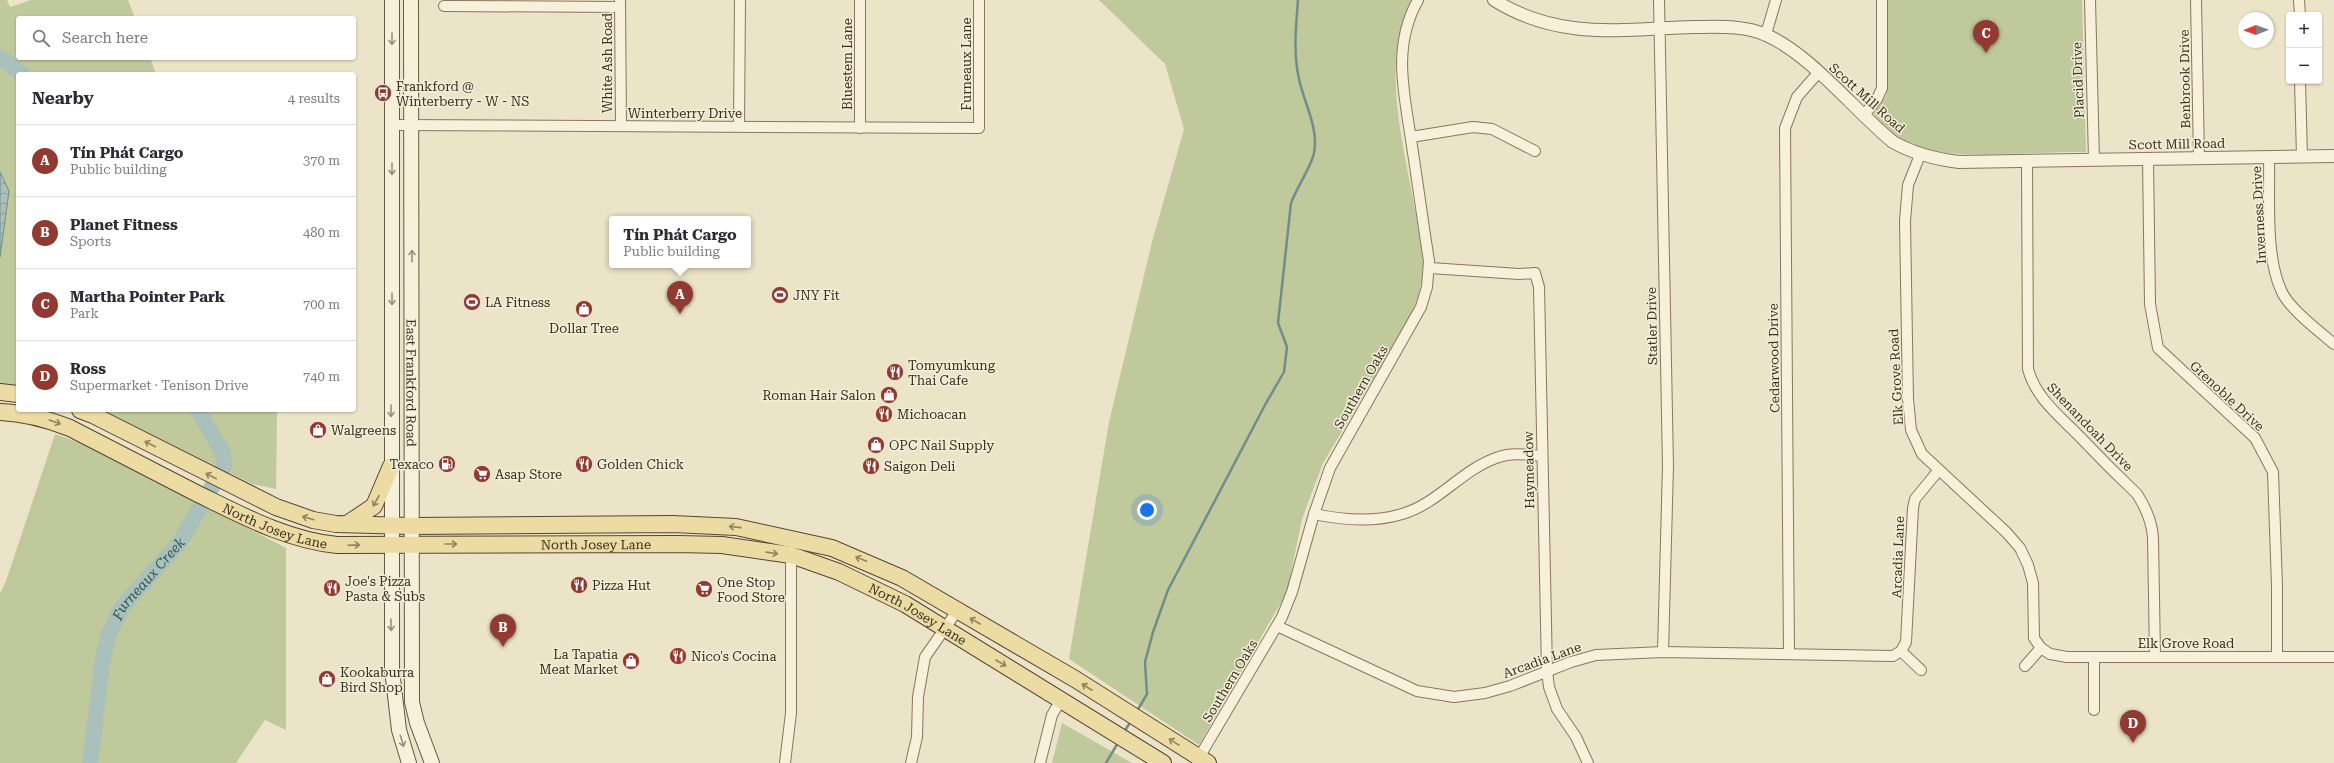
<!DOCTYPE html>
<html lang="en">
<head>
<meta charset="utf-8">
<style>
  body { margin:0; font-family:"Roboto Serif",serif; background:#f2f2f3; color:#2b2b33 }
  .controls { position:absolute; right:12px; top:12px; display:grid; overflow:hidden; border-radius:4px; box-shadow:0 1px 3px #0004 }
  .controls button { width:36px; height:36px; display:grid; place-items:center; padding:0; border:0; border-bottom:1px solid #e1e1e2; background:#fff; color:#2b2b33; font:20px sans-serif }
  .compass { position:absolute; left:2238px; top:12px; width:36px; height:36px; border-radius:50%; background:#fff; box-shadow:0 1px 3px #0004; rotate:269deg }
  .you { position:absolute; left:1147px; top:510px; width:14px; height:14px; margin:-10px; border:3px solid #fff; border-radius:50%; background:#1a73e8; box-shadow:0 0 0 6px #1a73e833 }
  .badge { display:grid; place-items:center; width:26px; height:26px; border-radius:50%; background:#923a32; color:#fff; font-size:13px; font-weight:700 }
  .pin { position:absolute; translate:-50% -33px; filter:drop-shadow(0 1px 2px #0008) }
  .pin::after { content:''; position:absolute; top:21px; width:14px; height:12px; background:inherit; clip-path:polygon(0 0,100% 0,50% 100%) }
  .popup { position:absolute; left:609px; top:216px; width:142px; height:52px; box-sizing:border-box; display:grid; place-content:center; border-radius:4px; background:#fff; filter:drop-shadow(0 1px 3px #0005); font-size:13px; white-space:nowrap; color:#7c7c81 }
  .popup b { font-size:15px; color:#2b2b33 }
  .popup::after { content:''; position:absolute; left:50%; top:100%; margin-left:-8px; border:8px solid transparent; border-top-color:#fff }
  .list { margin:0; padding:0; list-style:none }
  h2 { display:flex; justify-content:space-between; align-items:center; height:52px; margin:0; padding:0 16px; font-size:17px }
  h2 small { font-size:13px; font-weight:400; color:#7c7c81 }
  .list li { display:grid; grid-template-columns:26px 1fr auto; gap:12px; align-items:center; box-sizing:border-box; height:72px; padding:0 16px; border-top:1px solid #e1e1e2 }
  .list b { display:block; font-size:15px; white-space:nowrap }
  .list p { margin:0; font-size:13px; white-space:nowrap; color:#7c7c81 }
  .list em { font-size:13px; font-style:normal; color:#7c7c81 }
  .icon { flex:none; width:22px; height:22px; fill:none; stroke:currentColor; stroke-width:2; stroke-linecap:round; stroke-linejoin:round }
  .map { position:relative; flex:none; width:2334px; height:763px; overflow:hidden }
  .search { position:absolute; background:#fff; box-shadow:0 1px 3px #0004; left:16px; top:16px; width:340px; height:44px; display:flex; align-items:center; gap:10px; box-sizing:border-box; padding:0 14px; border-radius:4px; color:#7c7c81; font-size:15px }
  .panel { position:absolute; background:#fff; box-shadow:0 1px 3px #0004; left:16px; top:72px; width:340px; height:340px; border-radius:4px }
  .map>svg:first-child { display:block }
  .green { fill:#c0c99c }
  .water { fill:url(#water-waves); stroke:#708e89 }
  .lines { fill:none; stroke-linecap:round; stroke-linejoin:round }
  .stream { stroke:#708e89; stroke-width:2.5 }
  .river { stroke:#a9c0bb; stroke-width:16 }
  .minor-casing { stroke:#87775e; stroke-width:12 }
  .tertiary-casing { stroke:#87775e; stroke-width:14 }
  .secondary-casing { stroke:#695841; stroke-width:16 }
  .primary-casing { stroke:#554532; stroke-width:18 }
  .minor { stroke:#f7f1db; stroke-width:10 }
  .tertiary { stroke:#f7f1db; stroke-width:12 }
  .secondary { stroke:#f7f1db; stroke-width:14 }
  .primary { stroke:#ecdba3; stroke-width:16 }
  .oneway { stroke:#98907e }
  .oneway2 { stroke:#928462 }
  .labels { text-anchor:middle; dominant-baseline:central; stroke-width:3; stroke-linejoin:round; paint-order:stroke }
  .street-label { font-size:13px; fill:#382e21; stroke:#f4eed7 }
  .poi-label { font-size:13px; fill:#382e21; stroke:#f4eed7; text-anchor:start }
  .water-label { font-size:14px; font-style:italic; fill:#315657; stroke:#f4eed7 }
</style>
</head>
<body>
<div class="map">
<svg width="2334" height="763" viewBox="0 0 2334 763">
  <defs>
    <pattern id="water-waves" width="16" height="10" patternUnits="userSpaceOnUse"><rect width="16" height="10" fill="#a9c0bb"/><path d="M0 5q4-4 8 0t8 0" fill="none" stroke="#8b9c98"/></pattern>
  </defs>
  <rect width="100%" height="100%" fill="#ece4c8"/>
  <g class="green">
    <path d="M0,0H7L10,7L31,0H128L135,18H18V58H150L156,74H18V388L0,385Z"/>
    <path d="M1099,0H1413C1378,62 1405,149 1416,215C1420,236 1425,258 1422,279C1420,291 1416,302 1412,314L1323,463L1302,519L1287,592L1199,745L1069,659L1109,422L1152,242L1184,129L1165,64Z"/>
    <path d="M1888,0H2082L2086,152C2060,152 2035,153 2009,154C1962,155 1902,159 1873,113L1886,96L1888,82Z"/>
    <path d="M102,410H277L276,489L252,484Z"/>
    <path d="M55,434L92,447L286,548V730L265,720L236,763H0V594L6,581Z"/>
    <path d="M1062,723L1132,763H1052Z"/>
  </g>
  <path class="water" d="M0,172L9,191L0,257Z"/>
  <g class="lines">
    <g class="stream">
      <path d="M1137,711L1147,694L1145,662L1153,632L1168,590L1265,405L1284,372L1287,347L1278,323L1291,203C1296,189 1312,165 1314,153C1319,128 1304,103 1299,79C1293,52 1296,27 1298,0"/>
      <path d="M1124,732L1131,721"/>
      <path d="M1106,763L1119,741"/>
    </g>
    <g class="river">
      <path d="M0,57L22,74"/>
      <path id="s1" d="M90,763L102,665L108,636L122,607L180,542L224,466L223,453L198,410"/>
    </g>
    <defs>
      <g id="minor">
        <path d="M620,0L621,126"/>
        <path d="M1659,0L1668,466L1663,652"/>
        <path d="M2090,0L2094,160"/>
        <path d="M2196,0L2199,158"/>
        <path d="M2299,0L2300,15"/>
        <path d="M444,6L620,7"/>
        <path d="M1766,34L1776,0"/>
        <path d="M2300,81L2302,157"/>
        <path d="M1864,115L1877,99L1882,88V0"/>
        <path d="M392,125L979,128V0"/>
        <path d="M739,126L740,0"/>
        <path d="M860,128V0"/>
        <path d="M1411,137L1473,127L1492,129L1535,151"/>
        <path d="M1920,155L1908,185L1905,221L1908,399L1911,430L1922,454L2006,532L2020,548L2028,565L2033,583L2034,638L2041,648L2050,654L2067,657H2334"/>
        <path d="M2269,157C2270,196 2265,255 2281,290C2288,308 2319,331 2334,344"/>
        <path d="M2148,159L2150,304L2158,348L2255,438L2273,472L2277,586V657"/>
        <path d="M2027,161L2028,369C2036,399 2061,417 2082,439C2100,458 2118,476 2137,494C2146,508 2152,521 2153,538L2155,656"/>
        <path d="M1430,268L1519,274L1535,273L1539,287L1547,671L1549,687L1557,709L1576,737L1588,763"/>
        <path d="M1314,514C1342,520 1373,523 1402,514C1438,504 1463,468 1499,457C1512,452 1529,455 1542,456"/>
        <path d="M1277,626L1417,691L1454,697L1485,693L1510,686L1571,662L1596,655L1663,652L1893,656L1901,651L1906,642L1913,508L1915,499L1938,471"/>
        <path d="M1901,651L1921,670"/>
        <path d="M1789,654L1785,128L1797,97L1818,73"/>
        <path d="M2094,657V710"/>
        <path d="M2025,666L2041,648"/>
        <path d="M1197,761L1282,617L1292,592L1314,514L1330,468L1421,307L1427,287L1429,261C1423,223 1418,185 1412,146C1405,96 1391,48 1418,0"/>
        <path d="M785,763L791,713V555"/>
        <path d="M911,763L917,737L918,697L925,657L957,611"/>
        <path d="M1040,763L1052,715L1062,698"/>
      </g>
      <path id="tertiary" d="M1494,0C1560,41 1621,29 1694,27C1717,27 1744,25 1766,35C1809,53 1855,111 1893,142C1914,154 1935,159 1959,162L2334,156"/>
      <g id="secondary">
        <path d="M392,0V670L399,730L409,763"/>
        <path id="s2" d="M411,0L412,702L417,723L432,763"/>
      </g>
      <g id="primary">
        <path d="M0,392L18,394"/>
        <path d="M80,410L93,415L276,507L313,520L336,524L411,526L673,524L736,527L832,548L902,578L1075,679L1208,763"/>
        <path id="s3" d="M0,412C25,413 47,419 70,428C113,450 155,472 198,494C243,516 287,540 337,545L678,544L722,545L791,555L839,572L905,604L1163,763"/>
        <path d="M347,524L374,506L391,466"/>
      </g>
    </defs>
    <use href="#minor" class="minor-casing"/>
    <use href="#tertiary" class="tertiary-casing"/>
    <use href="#secondary" class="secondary-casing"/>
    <use href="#primary" class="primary-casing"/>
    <use href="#minor" class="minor"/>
    <use href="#tertiary" class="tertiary"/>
    <use href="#secondary" class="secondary"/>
    <use href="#primary" class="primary"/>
  </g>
  <defs><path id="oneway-shaft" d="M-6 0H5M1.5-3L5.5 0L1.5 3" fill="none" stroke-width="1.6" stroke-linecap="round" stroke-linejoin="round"/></defs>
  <g class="oneway">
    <use href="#oneway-shaft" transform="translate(392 39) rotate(90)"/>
    <use href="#oneway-shaft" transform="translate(392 169) rotate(90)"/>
    <use href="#oneway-shaft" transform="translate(412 256) rotate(-90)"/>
    <use href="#oneway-shaft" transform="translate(392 299) rotate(90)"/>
    <use href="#oneway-shaft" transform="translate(391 411) rotate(90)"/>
    <use href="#oneway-shaft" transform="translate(391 625) rotate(89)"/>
    <use href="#oneway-shaft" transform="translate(402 741) rotate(73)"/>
  </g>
  <g class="oneway2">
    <use href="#oneway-shaft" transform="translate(55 422) rotate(20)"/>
    <use href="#oneway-shaft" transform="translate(150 444) rotate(-153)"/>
    <use href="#oneway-shaft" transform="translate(211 476) rotate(-153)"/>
    <use href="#oneway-shaft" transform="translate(376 501) rotate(119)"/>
    <use href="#oneway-shaft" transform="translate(308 518) rotate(-163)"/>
    <use href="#oneway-shaft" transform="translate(735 527) rotate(-174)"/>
    <use href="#oneway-shaft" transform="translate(451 544)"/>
    <use href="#oneway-shaft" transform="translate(354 545) rotate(-2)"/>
    <use href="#oneway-shaft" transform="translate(772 553) rotate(8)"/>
    <use href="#oneway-shaft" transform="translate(861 559) rotate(-158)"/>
    <use href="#oneway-shaft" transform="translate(975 621) rotate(-150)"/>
    <use href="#oneway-shaft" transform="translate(1001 663) rotate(30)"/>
    <use href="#oneway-shaft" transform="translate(1087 687) rotate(-147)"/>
    <use href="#oneway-shaft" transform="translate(1174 742) rotate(-148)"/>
  </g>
  <defs>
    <symbol id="bus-disc" viewBox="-11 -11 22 22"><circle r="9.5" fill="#923a32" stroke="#f4eed7"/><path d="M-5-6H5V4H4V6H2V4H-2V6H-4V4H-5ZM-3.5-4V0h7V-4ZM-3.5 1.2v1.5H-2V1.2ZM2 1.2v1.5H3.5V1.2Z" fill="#fff"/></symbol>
    <symbol id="stadium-disc" viewBox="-11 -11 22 22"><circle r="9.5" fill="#923a32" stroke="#f4eed7"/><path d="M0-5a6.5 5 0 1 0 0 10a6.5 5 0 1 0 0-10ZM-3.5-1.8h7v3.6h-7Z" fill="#fff"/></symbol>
    <symbol id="shop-disc" viewBox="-11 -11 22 22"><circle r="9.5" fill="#923a32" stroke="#f4eed7"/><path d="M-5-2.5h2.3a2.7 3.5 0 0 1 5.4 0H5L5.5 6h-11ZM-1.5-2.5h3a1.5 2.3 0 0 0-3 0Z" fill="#fff"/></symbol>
    <symbol id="restaurant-disc" viewBox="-11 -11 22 22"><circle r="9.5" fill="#923a32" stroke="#f4eed7"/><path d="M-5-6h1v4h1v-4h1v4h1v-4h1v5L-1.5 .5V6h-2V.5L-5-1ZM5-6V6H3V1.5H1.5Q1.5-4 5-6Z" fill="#fff"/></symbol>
    <symbol id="fuel-disc" viewBox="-11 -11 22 22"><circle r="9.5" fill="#923a32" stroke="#f4eed7"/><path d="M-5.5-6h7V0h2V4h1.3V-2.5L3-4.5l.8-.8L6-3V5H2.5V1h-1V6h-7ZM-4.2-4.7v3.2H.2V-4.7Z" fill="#fff"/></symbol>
    <symbol id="supermarket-disc" viewBox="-11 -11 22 22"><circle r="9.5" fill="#923a32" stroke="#f4eed7"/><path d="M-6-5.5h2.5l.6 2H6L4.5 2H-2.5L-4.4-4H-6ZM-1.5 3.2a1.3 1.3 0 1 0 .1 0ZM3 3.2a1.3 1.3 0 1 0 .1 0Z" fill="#fff"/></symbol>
  </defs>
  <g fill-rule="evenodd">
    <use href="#bus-disc" x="373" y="83" width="20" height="20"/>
    <use href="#stadium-disc" x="770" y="285" width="20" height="20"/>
    <use href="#stadium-disc" x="462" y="292" width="20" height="20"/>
    <use href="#shop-disc" x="574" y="299" width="20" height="20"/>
    <use href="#restaurant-disc" x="885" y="362" width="20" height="20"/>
    <use href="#shop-disc" x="879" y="385" width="20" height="20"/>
    <use href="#restaurant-disc" x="874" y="404" width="20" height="20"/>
    <use href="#shop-disc" x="308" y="420" width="20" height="20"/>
    <use href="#shop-disc" x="866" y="435" width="20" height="20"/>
    <use href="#fuel-disc" x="437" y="454" width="20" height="20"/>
    <use href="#restaurant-disc" x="574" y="454" width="20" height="20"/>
    <use href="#restaurant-disc" x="861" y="456" width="20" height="20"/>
    <use href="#supermarket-disc" x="472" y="464" width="20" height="20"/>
    <use href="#restaurant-disc" x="569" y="575" width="20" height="20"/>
    <use href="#restaurant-disc" x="322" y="578" width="20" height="20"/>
    <use href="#supermarket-disc" x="694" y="579" width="20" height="20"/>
    <use href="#restaurant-disc" x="668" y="646" width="20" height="20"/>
    <use href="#shop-disc" x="621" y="651" width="20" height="20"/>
    <use href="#shop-disc" x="317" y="669" width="20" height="20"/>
  </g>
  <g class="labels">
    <g class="street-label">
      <text transform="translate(607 63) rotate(-90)">White Ash Road</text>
      <text transform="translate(847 64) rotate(-90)">Bluestem Lane</text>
      <text transform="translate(966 64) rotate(-90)">Furneaux Lane</text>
      <text transform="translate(2185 79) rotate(-91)">Benbrook Drive</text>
      <text transform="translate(2078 80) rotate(-92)">Placid Drive</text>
      <text transform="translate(1867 98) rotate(42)">Scott Mill Road</text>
      <text x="685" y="113">Winterberry Drive</text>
      <text transform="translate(2177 144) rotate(-1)">Scott Mill Road</text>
      <text transform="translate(2259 215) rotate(-93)">Inverness Drive</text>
      <text transform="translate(1652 326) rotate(-91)">Statler Drive</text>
      <text transform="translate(1774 358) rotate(-91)">Cedarwood Drive</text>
      <text transform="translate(1896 377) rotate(-93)">Elk Grove Road</text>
      <text stroke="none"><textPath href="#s2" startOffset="383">East Frankford Road</textPath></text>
      <text transform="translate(1361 387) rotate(-60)">Southern Oaks</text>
      <text transform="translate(2227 396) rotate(43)">Grenoble Drive</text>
      <text transform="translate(2090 427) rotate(46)">Shenandoah Drive</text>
      <text transform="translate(1529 470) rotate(-91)">Haymeadow</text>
      <text stroke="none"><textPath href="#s3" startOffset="300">North Josey Lane</textPath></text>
      <text stroke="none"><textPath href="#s3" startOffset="624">North Josey Lane</textPath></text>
      <text transform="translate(1898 557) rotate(-88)">Arcadia Lane</text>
      <text stroke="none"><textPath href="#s3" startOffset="960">North Josey Lane</textPath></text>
      <text x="2186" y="643">Elk Grove Road</text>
      <text transform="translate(1542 660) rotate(-20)">Arcadia Lane</text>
      <text transform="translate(1230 681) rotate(-59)">Southern Oaks</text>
    </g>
    <g class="poi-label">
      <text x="396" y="86">Frankford @<tspan x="396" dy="15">Winterberry - W - NS</tspan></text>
      <text x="793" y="295">JNY Fit</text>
      <text x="485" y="302">LA Fitness</text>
      <text x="584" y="328" text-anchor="middle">Dollar Tree</text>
      <text x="908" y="365">Tomyumkung<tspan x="908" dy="15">Thai Cafe</tspan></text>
      <text x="876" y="395" text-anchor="end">Roman Hair Salon</text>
      <text x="897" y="414">Michoacan</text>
      <text x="331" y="430">Walgreens</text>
      <text x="889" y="445">OPC Nail Supply</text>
      <text x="434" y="464" text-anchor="end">Texaco</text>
      <text x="597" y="464">Golden Chick</text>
      <text x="884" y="466">Saigon Deli</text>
      <text x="495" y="474">Asap Store</text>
      <text x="345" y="581">Joe's Pizza<tspan x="345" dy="15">Pasta &amp; Subs</tspan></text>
      <text x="717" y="582">One Stop<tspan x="717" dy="15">Food Store</tspan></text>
      <text x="592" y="585">Pizza Hut</text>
      <text x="618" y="654" text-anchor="end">La Tapatia<tspan x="618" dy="15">Meat Market</tspan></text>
      <text x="691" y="656">Nico's Cocina</text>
      <text x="340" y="672">Kookaburra<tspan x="340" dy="15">Bird Shop</tspan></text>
    </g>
    <g class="water-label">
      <text stroke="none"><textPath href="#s1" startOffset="199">Furneaux Creek</textPath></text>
    </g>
  </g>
</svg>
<div class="controls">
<button>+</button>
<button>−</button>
</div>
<svg class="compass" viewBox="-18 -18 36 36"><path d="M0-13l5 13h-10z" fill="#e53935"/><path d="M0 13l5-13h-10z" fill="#7c7c81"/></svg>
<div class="you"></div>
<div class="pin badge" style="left:680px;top:314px">A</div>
<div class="popup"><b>Tín Phát Cargo</b>Public building</div>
<div class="pin badge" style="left:503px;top:647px">B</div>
<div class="pin badge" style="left:1986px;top:53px">C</div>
<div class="pin badge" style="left:2133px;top:743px">D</div>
<div class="search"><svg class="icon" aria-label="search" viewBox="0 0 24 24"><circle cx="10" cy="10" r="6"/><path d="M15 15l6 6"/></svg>Search here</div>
<section class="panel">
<h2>Nearby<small>4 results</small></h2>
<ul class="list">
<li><span class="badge">A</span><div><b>Tín Phát Cargo</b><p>Public building</p></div><em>370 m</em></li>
<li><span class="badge">B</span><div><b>Planet Fitness</b><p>Sports</p></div><em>480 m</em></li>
<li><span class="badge">C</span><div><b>Martha Pointer Park</b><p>Park</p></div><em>700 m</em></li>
<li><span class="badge">D</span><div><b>Ross</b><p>Supermarket · Tenison Drive</p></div><em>740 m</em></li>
</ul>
</section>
</div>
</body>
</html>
